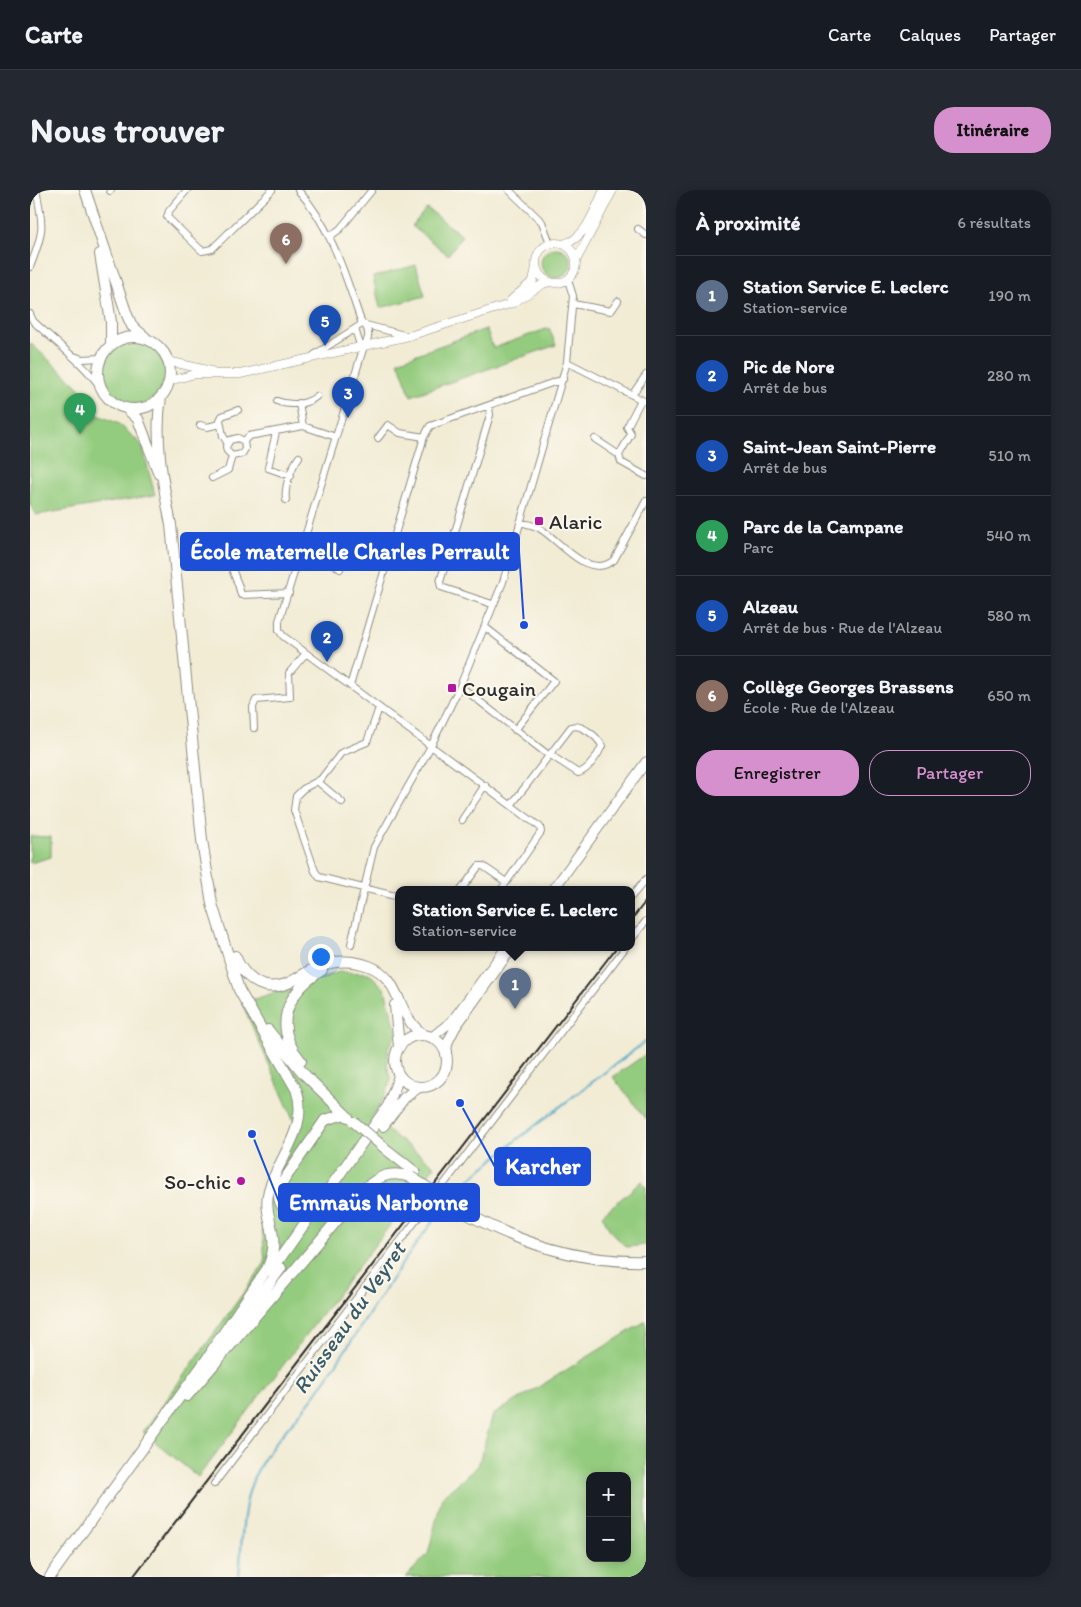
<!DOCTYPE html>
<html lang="fr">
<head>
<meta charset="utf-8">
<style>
	:root { --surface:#171b24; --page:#242831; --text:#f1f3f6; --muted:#9ea1a6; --line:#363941; --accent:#d690ce }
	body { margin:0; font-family:Itim,sans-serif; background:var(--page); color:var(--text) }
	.controls { position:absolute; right:15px; bottom:15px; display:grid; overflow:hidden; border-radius:10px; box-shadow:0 2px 12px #0003 }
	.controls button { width:45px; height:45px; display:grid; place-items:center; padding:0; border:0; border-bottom:1px solid var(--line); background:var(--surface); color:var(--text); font:25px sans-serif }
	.you { position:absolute; left:290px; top:766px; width:18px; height:18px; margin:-12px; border:4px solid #fff; border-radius:50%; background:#1a73e8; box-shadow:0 0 0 8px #1a73e833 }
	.badge { display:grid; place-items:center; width:32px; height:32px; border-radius:50%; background:var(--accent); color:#fff; font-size:16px; font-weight:700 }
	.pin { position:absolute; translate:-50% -41px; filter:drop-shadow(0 1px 2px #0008) }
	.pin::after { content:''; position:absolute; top:26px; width:18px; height:15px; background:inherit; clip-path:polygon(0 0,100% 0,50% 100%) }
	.popup { position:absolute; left:365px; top:696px; width:240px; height:65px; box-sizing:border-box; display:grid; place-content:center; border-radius:10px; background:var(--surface); filter:drop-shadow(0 1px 4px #0005); font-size:16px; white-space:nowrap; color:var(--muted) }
	.popup b { font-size:19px; color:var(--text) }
	.popup::after { content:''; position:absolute; left:50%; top:100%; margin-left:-10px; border:10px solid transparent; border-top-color:var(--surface) }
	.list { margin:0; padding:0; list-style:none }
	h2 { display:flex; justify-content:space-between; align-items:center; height:65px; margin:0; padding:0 20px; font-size:21px }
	h2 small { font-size:16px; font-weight:400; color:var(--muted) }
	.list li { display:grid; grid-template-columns:32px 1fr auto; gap:15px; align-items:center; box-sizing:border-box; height:80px; padding:0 20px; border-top:1px solid var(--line) }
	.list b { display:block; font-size:19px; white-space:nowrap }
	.list p { margin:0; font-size:16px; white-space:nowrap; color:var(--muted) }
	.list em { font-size:16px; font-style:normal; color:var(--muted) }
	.actions { display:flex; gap:10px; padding:15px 20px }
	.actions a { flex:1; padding:11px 0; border:1px solid var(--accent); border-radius:20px; text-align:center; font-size:18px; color:var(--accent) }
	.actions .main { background:var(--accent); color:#111 }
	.map { position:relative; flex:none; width:616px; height:1387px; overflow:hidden; border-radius:20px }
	header { display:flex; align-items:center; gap:30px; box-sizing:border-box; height:70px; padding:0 25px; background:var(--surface); border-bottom:1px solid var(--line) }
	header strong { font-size:24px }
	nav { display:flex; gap:28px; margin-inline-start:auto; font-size:18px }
	.intro { display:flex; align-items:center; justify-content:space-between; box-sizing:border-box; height:120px; padding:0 30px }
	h1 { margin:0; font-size:35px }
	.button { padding:12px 22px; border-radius:20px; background:var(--accent); color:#111; font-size:18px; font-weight:700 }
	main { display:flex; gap:30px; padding:0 30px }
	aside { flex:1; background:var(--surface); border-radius:20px; box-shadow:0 2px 12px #0003 }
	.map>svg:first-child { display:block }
	.green { fill:#94cc7f; stroke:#607c55; fill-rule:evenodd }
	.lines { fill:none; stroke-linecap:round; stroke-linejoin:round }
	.stream { stroke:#49a6c8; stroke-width:2 }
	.minor-casing { stroke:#8e8c80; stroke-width:8 }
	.tertiary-casing { stroke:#8e8c80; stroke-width:9 }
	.secondary-casing { stroke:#8e8c80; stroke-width:11 }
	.primary-casing { stroke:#8e8c80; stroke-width:12 }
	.minor { stroke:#fff; stroke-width:6 }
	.tertiary { stroke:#fff; stroke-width:8 }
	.secondary { stroke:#fff; stroke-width:9 }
	.primary { stroke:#fff; stroke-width:10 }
	.rail { stroke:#2b2b2b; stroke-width:2 }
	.primary-bridge-casing { stroke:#8e8c80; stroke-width:12; stroke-linecap:butt }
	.primary-bridge { stroke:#fff; stroke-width:10 }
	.poi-dot { fill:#b5179e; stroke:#fbf7ec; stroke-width:2 }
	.labels { text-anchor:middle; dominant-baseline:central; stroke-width:4; stroke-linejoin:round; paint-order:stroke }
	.poi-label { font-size:21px; fill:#2b2b2b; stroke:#fbf7ec; text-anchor:start }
	.water-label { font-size:22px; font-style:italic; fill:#375c6a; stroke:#fbf7ec }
	.leader { fill:none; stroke:#1d4ed8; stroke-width:2 }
	.callout-dot { fill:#1d4ed8; stroke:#fbf7ec; stroke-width:2 }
	.callout { fill:#1d4ed8; stroke:#1d4ed8; stroke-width:2 }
	.callout-label { font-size:22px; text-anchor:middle; font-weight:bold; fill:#fff }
</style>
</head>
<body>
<header>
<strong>Carte</strong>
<nav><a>Carte</a><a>Calques</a><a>Partager</a></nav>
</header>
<div class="intro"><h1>Nous trouver</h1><a class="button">Itinéraire</a></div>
<main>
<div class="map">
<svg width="616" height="1387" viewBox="0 0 616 1387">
	<rect width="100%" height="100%" fill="#fbf7ec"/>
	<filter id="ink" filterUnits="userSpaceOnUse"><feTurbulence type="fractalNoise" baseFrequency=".02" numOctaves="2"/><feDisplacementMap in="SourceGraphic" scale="10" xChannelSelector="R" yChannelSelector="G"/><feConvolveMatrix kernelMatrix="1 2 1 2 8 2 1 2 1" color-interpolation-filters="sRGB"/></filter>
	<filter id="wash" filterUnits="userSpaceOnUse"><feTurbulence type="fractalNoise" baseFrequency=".0096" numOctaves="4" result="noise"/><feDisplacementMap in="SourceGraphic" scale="20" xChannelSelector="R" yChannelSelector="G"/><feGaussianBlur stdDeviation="1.12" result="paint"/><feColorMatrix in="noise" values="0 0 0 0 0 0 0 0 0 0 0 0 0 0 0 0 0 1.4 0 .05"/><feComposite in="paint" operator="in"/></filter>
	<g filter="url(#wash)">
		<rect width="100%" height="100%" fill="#f2ecd5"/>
		<path class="green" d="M397 18 432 46 418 65 382 36Z
			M511 73a15 15 0 1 1 30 0a15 15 0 1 1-30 0Z
			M386 75 395 106 350 118 343 87Z
			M519 138 526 155 381 206 368 171 456 139 463 158Z
			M72 183a32 32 0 1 1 64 0a32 32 0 1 1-64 0Z
			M0 153 47 195 66 224 89 234 112 255 125 305 6 325 0 315Z
			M0 646 21 647V667L0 673Z
			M309 782 339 783 355 799 367 843 358 859 357 875 361 890 354 908 341 928 405 976 168 1287 113 1242 235 1073 230 1007 264 931 212 813Z
			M616 864V929L583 887Z
			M612 991 616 998V1055L596 1057 581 1042 572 1025Z
			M616 1131V1387H376L398 1364 412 1307 448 1276 463 1225ZM560 1286H597V1368H560Z"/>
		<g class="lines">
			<path class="stream" d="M421 1009 435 993 489 948 616 851
				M209 1387C212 1356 211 1320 223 1290 237 1256 266 1231 287 1202 331 1140 368 1073 416 1015"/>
		</g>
	</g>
	<g filter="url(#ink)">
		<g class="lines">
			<defs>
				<path id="minor" d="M157 0 139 21 137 27 172 61 182 59 242 0
					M268 0C302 37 316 88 332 134
					M479 0 512 32 520 53
					M80 1 81 0
					M608 39 616 45
					M299 47 310 39 342 0
					M0 77C14 42 14 36 6 0
					M543 114 581 121 588 111
					M0 124 3 131C26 153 53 172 71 198
					M335 135C340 143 339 148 334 156L249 431V440L253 446 510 637 511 642 471 700
					M325 139 329 152 334 156
					M41 165 52 169 71 168
					M284 165 332 134 378 146
					M537 172 616 212
					M602 205 616 185
					M611 210 597 237 601 244 589 265 591 272 616 286
					M247 211C259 216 277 215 287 206
					M269 213 273 236
					M459 216 460 225 410 392 411 397 462 414
					M170 235 177 237 190 234
					M246 242 238 278 261 286
					M348 248 358 235 370 243 394 247
					M565 249 589 265
					M214 251 208 248 200 250 196 257 197 261 202 266 212 264 215 259 214 251 219 246 273 236 306 247
					M197 252 193 246 190 230 192 226 208 220
					M182 288 198 280 202 266
					M256 310C254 297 261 278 269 267
					M490 332C496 334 503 335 509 338 531 351 558 391 584 370L616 311
					M230 352 207 355C196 386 206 379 211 405L259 403
					M273 357 288 361 310 379
					M455 437 524 491 485 540
					M320 496 394 247 400 236 533 189
					M430 496 517 564 522 566 548 583C558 581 568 565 572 556 568 547 551 533 541 537L482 614
					M349 518 337 552 311 563 291 589 273 599 266 606 264 620 285 681 289 687 369 707
					M224 538 223 517 226 510 260 507 259 483 276 463
					M287 591 312 612
					M432 630 455 595
					M431 700 449 676H453L476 692
					M601 707 616 689
					M601 750 616 731
					M321 754 344 657 401 556 430 496 473 392 537 172 543 106 538 90
					M184 1294 595 758"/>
				<path id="tertiary" d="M506 73a20 20 0 1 1 40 0a20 20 0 1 1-40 0Z
					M533 54C556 50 565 18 574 0
					M547 69 583 0
					M481 110 503 91 506 77
					M138 171 181 181
					M139 191 165 184H210L379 146 483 113 513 94 520 92"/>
				<path id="secondary" d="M523 700 616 572
					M402 847 422 831 473 762
					M416 864 418 852 425 838 482 758"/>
				<path id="primary" d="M55 0 97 125 102 136 115 147
					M70 64 81 132V155
					M68 183a36 36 0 1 1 72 0a36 36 0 1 1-72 0Z
					M131 207C124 249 133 294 141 335L172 650 182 714 209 800 266 899C280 937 249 966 239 1000 231 1029 254 1044 237 1079L182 1160
					M96 218 108 229 129 284
					M205 766C214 787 231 803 256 794 268 789 278 780 290 776 306 770 323 770 339 776 373 789 365 826 394 845
					M365 815 369 857
					M238 840 274 884 318 927
					M365 871a26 26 0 1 1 52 0a26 26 0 1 1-52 0Z
					M271 871C242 836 256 803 292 780
					M353 936 374 908 389 897
					M357 960 385 982
					M287 1011C271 1030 243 1025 250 996L295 930 315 924
					M441 1026C495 1055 554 1073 616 1071
					M241 1081 358 916 369 886
					M194 1155 251 1078
					M157 1206 333 1000C349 986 360 980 381 987
					M20 1387 187 1155"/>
			</defs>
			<use href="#minor" class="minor-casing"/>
			<use href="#tertiary" class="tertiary-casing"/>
			<use href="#secondary" class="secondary-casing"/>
			<use href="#primary" class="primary-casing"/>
			<use href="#minor" class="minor"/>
			<use href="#tertiary" class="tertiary"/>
			<use href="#secondary" class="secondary"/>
			<use href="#primary" class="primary"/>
			<path class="rail" d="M601 730 616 711
				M103 1387 586 758"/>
			<defs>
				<path id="primary-bridge" d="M324 932 357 960
					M381 987 441 1026"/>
			</defs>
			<use href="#primary-bridge" class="primary-bridge-casing"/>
			<use href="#primary-bridge" class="primary-bridge"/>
		</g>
	</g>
	<g class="poi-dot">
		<rect x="504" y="326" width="10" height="10" rx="2.5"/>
		<rect x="417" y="493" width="10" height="10" rx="2.5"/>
		<circle cx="211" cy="991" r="5"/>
	</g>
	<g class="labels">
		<g class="poi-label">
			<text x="519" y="331">Alaric</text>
			<text x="432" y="498">Cougain</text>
			<text x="201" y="991" text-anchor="end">So-chic</text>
		</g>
		<g class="water-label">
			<text transform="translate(319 1128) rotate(-55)">Ruisseau du Veyret</text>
		</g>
	</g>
	<path class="leader" d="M494 435L489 361M430 913L465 977M222 944L249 1012"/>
	<g class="callout-dot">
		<circle cx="494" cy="435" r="5"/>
		<circle cx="430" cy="913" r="5"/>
		<circle cx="222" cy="944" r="5"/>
	</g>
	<g class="callout">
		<rect x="151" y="343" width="338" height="37" rx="5"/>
		<rect x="465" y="958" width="95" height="37" rx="5"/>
		<rect x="249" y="994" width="200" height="37" rx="5"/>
	</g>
	<g class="callout-label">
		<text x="320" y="369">École maternelle Charles Perrault</text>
		<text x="513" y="984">Karcher</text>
		<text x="349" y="1020">Emmaüs Narbonne</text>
	</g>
</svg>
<div class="controls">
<button>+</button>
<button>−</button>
</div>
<div class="you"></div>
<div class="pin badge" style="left:485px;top:819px;background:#5c6f8a">1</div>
<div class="popup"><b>Station Service E. Leclerc</b>Station-service</div>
<div class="pin badge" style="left:297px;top:472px;background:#1a4fb4">2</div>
<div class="pin badge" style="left:318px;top:228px;background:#1a4fb4">3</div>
<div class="pin badge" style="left:50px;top:244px;background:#2e9e5b">4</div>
<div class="pin badge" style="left:295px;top:156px;background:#1a4fb4">5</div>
<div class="pin badge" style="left:256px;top:74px;background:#8d6e63">6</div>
</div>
<aside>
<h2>À proximité<small>6 résultats</small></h2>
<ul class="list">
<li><span class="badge" style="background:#5c6f8a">1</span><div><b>Station Service E. Leclerc</b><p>Station-service</p></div><em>190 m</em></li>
<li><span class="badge" style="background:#1a4fb4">2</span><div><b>Pic de Nore</b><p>Arrêt de bus</p></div><em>280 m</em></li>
<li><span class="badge" style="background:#1a4fb4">3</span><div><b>Saint-Jean Saint-Pierre</b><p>Arrêt de bus</p></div><em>510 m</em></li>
<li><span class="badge" style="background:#2e9e5b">4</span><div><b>Parc de la Campane</b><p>Parc</p></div><em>540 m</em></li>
<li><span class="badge" style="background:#1a4fb4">5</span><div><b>Alzeau</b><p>Arrêt de bus · Rue de l'Alzeau</p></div><em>580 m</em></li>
<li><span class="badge" style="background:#8d6e63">6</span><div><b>Collège Georges Brassens</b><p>École · Rue de l'Alzeau</p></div><em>650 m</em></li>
</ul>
<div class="actions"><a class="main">Enregistrer</a><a>Partager</a></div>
</aside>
</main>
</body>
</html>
